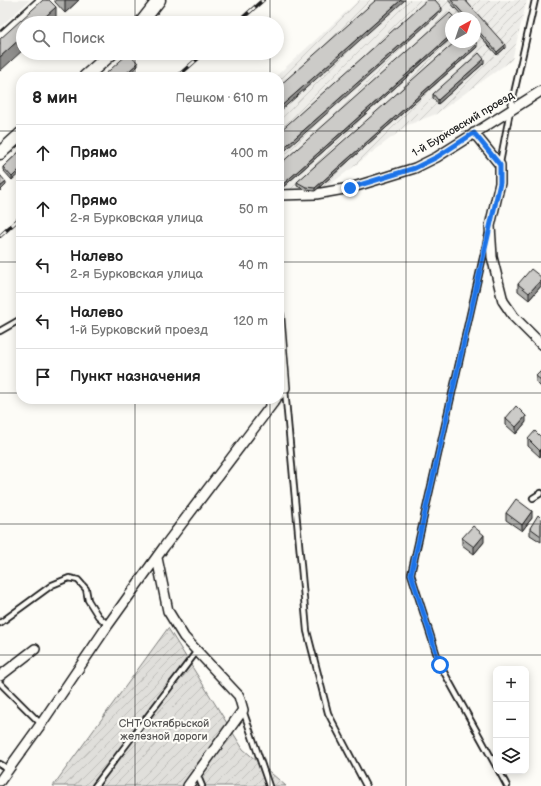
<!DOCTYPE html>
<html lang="ru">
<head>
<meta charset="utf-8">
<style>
	:root { --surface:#fff; --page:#f2f2f2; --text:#222; --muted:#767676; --line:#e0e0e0 }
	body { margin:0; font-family:"Balsamiq Sans",sans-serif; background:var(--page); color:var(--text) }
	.controls { position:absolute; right:12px; bottom:12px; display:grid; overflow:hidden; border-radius:8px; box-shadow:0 2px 10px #0003 }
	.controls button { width:36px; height:36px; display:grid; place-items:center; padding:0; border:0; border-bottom:1px solid var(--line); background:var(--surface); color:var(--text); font:20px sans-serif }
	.compass { position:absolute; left:445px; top:12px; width:36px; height:36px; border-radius:50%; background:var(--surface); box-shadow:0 2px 10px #0003; rotate:40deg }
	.stop { position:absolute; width:12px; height:12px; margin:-9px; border:3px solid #1a73e8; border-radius:50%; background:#fff }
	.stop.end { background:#1a73e8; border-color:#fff; box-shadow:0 1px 4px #0008 }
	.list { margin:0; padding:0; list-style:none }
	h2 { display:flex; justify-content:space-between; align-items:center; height:52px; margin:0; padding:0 16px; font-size:17px }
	h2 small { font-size:13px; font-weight:400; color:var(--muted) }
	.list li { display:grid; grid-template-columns:26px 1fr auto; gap:12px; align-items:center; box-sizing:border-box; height:56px; padding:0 16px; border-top:1px solid var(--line) }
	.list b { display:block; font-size:15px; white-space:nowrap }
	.list p { margin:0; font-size:13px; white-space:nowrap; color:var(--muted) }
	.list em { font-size:13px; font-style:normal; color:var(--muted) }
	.icon { flex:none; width:22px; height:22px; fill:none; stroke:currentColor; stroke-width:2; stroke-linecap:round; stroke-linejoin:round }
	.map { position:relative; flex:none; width:541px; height:786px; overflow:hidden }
	.search { position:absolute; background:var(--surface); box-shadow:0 2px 10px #0003; left:16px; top:16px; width:268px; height:44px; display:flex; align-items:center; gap:10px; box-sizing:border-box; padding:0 14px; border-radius:22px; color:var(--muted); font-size:15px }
	.panel { position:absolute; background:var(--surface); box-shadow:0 2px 10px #0003; left:16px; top:72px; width:268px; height:332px; border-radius:16px }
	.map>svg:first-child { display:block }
	.built { fill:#eeede9 }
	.industrial { fill:url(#industrial-furrows); fill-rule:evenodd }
	.garden { fill:url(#garden-furrows); stroke:#7e7e7c }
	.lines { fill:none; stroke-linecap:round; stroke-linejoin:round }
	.service-casing { stroke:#1c1c1c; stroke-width:8 }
	.minor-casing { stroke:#1c1c1c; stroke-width:12 }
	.secondary-casing { stroke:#1c1c1c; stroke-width:15 }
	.service { stroke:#fdfcf7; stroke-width:4.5 }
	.minor { stroke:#fdfcf7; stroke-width:9 }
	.secondary { stroke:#fdfcf7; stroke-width:12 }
	.rail-casing { stroke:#1c1c1c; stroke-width:4 }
	.rail { stroke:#fdfcf7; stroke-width:2.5; stroke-dasharray:8; stroke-linecap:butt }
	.wall { fill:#afafac; stroke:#1c1c1c }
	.shaded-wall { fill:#8f8e8c; stroke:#1c1c1c }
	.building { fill:#cccbc8; stroke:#1c1c1c }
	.route { stroke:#1a73e8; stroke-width:5 }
	.grid { fill:none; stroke:#1c1c1c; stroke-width:1; stroke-opacity:0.55 }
	.labels { text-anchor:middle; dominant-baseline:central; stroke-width:4; stroke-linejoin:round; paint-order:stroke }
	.street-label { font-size:11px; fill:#1c1c1c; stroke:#fdfcf7 }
	.park-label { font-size:11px; fill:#575655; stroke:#fdfcf7 }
</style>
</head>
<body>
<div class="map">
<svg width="541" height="786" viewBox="0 0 541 786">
	<defs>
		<pattern id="industrial-furrows" width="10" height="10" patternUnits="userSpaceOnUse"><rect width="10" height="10" fill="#eeede9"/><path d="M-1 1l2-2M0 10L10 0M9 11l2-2" fill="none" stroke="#cccbc7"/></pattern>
		<pattern id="garden-furrows" width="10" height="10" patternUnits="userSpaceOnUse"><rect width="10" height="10" fill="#e0dfdb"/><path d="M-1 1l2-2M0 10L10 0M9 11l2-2" fill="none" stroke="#c0bfbb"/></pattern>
	</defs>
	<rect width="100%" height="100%" fill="#fdfcf7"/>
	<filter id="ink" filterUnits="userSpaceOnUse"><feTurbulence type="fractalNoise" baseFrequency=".025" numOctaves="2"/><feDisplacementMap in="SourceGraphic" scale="8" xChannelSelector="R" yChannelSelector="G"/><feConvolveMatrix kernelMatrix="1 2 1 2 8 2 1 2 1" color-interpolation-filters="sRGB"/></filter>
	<g filter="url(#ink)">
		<path class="built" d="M0 0H30L0 27Z"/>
		<path class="industrial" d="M359 0H527L512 60 436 114 408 125 319 193 279 194V77H275ZM451 18H475V42H451Z"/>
		<path class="garden" d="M168 628 243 749 286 786H53Z"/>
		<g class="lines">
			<defs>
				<path id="service" d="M500 163 510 111 535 0
					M488 235 411 574 440 665 496 766
					M0 331 21 319
					M285 389 307 631 328 713 366 786
					M533 498 541 493
					M0 623 52 585 69 578 78 580 86 589 88 600 98 616 108 625
					M0 683 41 724
					M243 710 269 786
					M0 764 8 769
					M499 771 507 786
					M197 774 202 786
					M95 786 197 651"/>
				<path id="minor" d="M0 38 42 0
					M474 133 500 165V183L490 226 492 257 503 301 514 317 541 344
					M279 195 316 194 350 188 415 168 437 157 541 91
					M279 315 285 388 279 395
					M157 558 168 611 184 637 239 696 243 710 188 786
					M0 676 35 649
					M0 781 41 724 108 625 164 547 276 399"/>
				<path id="secondary" d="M141 23 159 0
					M85 77 112 53
					M0 153 21 134"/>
			</defs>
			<use href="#service" class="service-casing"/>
			<use href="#minor" class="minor-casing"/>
			<use href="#secondary" class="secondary-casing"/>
			<use href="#service" class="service"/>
			<use href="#minor" class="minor"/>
			<use href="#secondary" class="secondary"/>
			<defs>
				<path id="rail" d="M237 23 263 0
					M177 77 204 53
					M0 236 21 217"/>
			</defs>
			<use href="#rail" class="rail-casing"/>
			<use href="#rail" class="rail"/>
		</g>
		<path class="wall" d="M55 0H79L65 13 55 2Z
			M448 0H465L505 48 497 55 475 30V18H464Z
			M451 18V38L282 188 279 184V165Z
			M477 47 315 191 306 190 297 186V182Z
			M484 63 438 104 433 98V94Z
			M21 150 12 180 3 170V167Z
			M541 277V286L529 300 518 291V284Z
			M541 371V387L536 382V376Z
			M506 418 526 422 516 434 506 425Z
			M541 437V456L540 457 528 446V439Z
			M506 513 532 518 522 531 506 520Z
			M541 518V542L530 535V528Z
			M462 538 484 542 474 554 462 545Z"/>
		<path class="shaded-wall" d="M65 0H79L65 13Z
			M401 0H405L279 112V108Z
			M56 7V20L53 23H38Z
			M442 8V11L279 156V152Z
			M451 35V38L282 188V185Z
			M23 36V50L0 71V57Z
			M477 44V47L315 191V188Z
			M505 45V48L497 55V52Z
			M484 59V63L438 104V100Z
			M138 63V66L126 77H122Z
			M21 168V172L12 180V177Z
			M6 182V185L0 191V187Z
			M541 280V286L529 300V293Z
			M526 416V422L516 434V427Z
			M541 449V456L540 457V451Z
			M532 511V518L522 531V525Z
			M484 535V542L474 554V547Z"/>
		<path class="building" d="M43 0H49L56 7 38 23H23V36L0 57V39Z
			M376 0H401L279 108V86Z
			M427 0H435L442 8 279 152V132Z
			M451 0H465L505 45 497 52 475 27V18H467Z
			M450 13 455 18H451V35L282 185 279 181V165Z
			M475 41 477 44 315 188 306 187 297 182 455 42H475Z
			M129 53 138 63 122 77H102Z
			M479 53 484 59 438 100 433 94Z
			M21 150V168L12 177 3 167Z
			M0 175 6 182 0 187Z
			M531 269 541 277V280L529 293 518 284Z
			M541 371V380L536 376Z
			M516 406 526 416 516 427 506 418Z
			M535 431 541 437V449L540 451 528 439Z
			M516 499 532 511 522 525 506 513Z
			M538 515 541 518V536L530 528Z
			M473 526 484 535 474 547 462 538Z"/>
	</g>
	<g class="lines" filter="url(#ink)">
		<path class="route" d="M350 188 415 168 437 157 474 133 500 165V183L411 574 440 665"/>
	</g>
	<path class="grid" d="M135 0V23M270 0V23M406 0V786M135 53V77M270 53V77M0 131H21M279 131H541M0 262H21M279 262H541M0 393H21M279 393H541M135 399V786M270 399V786M0 524H541M0 655H541"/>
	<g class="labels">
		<g class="street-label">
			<text transform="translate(463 124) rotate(-31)">1-й Бурковский проезд</text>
		</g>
		<g class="park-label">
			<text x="164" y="723">СНТ Октябрьской<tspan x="164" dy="13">железной дороги</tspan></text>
		</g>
	</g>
</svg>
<div class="controls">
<button>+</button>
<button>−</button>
<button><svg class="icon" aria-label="layers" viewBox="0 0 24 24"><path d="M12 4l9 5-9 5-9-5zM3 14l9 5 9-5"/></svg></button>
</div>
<svg class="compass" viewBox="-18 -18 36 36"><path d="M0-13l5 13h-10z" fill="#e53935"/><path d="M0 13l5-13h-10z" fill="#767676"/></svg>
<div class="stop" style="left:440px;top:665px"></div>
<div class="stop end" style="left:350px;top:188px"></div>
<div class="search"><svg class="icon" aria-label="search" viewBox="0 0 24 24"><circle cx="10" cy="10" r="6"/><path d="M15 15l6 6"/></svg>Поиск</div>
<section class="panel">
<h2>8 мин<small>Пешком · 610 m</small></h2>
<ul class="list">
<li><svg class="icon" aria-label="ahead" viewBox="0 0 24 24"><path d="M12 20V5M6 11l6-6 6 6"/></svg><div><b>Прямо</b></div><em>400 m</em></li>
<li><svg class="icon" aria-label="ahead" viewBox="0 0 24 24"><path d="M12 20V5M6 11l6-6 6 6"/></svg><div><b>Прямо</b><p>2-я Бурковская улица</p></div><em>50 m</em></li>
<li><svg class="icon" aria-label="left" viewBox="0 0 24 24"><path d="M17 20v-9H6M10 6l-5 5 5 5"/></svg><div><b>Налево</b><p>2-я Бурковская улица</p></div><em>40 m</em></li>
<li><svg class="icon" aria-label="left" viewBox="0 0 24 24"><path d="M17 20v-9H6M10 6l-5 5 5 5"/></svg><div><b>Налево</b><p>1-й Бурковский проезд</p></div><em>120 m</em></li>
<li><svg class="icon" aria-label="arrive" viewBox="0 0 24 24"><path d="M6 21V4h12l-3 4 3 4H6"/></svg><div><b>Пункт назначения</b></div></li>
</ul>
</section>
</div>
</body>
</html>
